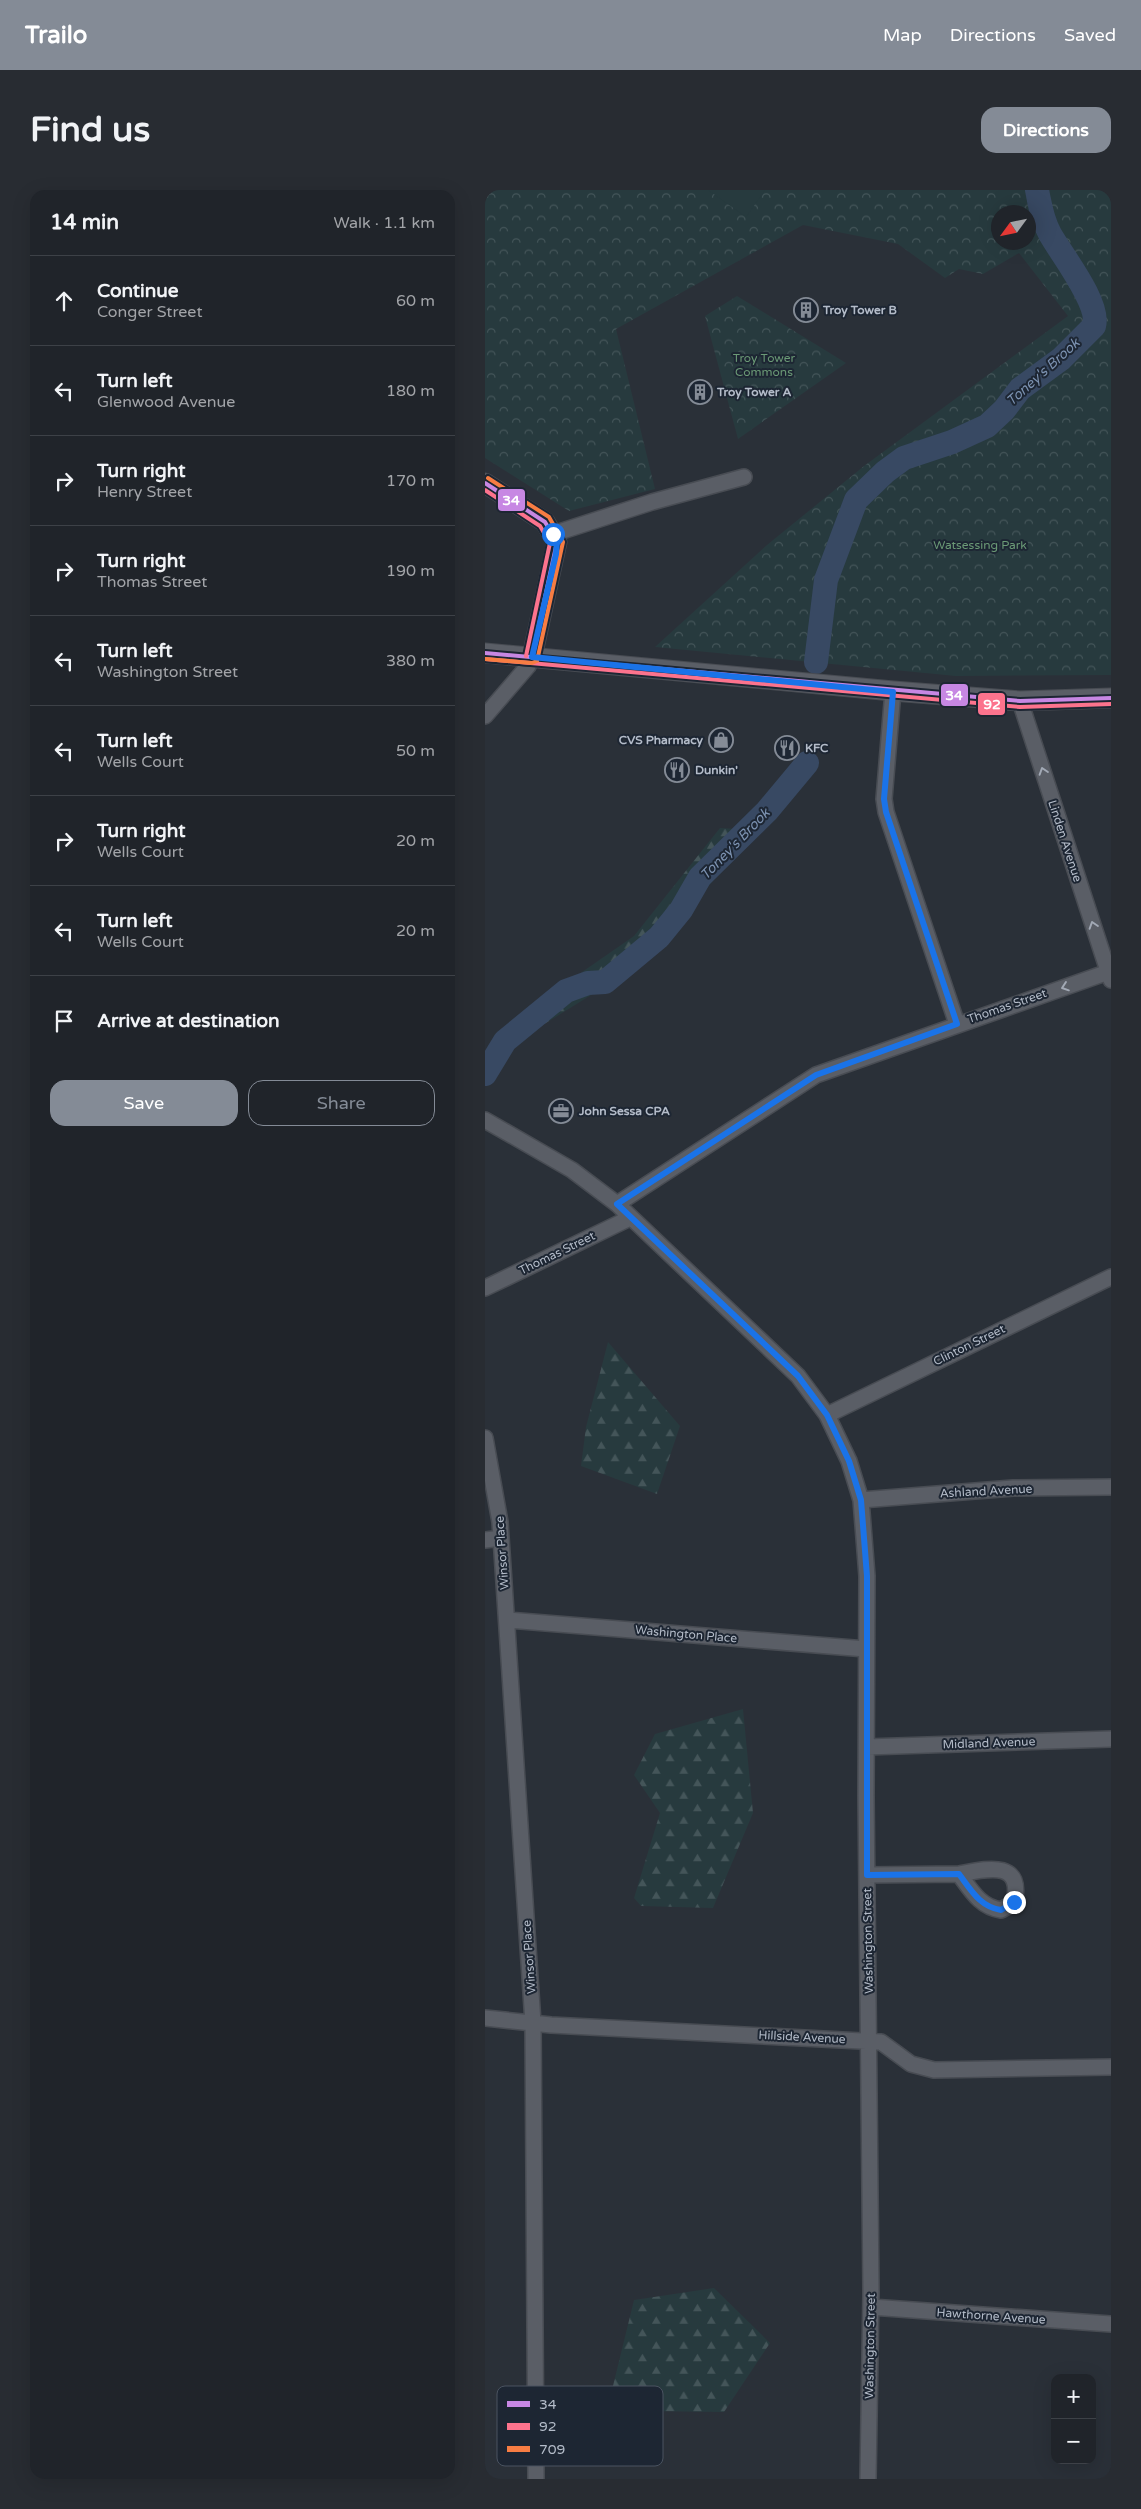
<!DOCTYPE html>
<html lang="en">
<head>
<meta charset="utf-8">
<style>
	:root { --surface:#20242a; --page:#282c32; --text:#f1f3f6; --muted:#a2a4a8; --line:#3d4147; --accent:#848b96 }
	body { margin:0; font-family:"Varela Round",sans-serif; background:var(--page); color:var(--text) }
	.controls { position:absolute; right:15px; bottom:15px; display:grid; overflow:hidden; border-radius:10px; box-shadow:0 5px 20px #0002 }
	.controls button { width:45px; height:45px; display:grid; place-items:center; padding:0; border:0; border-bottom:1px solid var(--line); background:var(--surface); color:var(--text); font:25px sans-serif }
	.compass { position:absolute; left:506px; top:15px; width:45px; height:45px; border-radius:50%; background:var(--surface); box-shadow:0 5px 20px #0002; rotate:237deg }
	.stop { position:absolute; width:15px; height:15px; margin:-11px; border:4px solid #1a73e8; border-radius:50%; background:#fff }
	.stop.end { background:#1a73e8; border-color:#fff; box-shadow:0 1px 5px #0008 }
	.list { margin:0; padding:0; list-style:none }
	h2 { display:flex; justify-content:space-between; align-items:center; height:65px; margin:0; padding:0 20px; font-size:21px }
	h2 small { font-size:16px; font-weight:400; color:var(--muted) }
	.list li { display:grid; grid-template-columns:32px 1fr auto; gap:15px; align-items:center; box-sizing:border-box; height:90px; padding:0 20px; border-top:1px solid var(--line) }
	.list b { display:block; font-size:19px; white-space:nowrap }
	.list p { margin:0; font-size:16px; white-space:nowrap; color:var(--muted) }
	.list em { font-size:16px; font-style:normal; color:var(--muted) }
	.actions { display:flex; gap:10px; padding:15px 20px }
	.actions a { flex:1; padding:11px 0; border:1px solid var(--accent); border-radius:15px; text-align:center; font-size:18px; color:var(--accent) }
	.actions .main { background:var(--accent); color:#fff }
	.icon { flex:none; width:28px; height:28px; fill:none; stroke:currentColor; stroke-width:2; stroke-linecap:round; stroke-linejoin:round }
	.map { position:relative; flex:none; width:626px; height:2289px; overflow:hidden; border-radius:15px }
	header { display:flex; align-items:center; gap:30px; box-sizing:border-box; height:70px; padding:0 25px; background:var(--accent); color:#fff }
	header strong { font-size:24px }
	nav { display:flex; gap:28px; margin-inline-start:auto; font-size:18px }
	.intro { display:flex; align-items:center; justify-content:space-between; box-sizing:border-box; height:120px; padding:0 30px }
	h1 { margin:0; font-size:35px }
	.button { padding:12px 22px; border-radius:15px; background:var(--accent); color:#fff; font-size:18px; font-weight:700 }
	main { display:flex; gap:30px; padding:0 30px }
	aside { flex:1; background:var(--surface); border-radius:15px; box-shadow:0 5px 20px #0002 }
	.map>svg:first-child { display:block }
	.forest { fill:url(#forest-firs) }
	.park { fill:url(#park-crowns); fill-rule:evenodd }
	.pitch { fill:#273a3e }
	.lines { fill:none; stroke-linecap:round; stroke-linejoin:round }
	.river { stroke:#384963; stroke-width:24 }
	.minor-casing { stroke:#484c53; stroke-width:18 }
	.tertiary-casing { stroke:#484c53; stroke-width:21 }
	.minor { stroke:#5a5e66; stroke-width:15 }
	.tertiary { stroke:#5a5e66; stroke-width:19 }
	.bus-1-casing { stroke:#1d2633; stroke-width:8 }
	.bus-2-casing { stroke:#1d2633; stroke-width:8 }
	.bus-3-casing { stroke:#1d2633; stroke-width:8 }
	.bus-1 { stroke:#c787e3; stroke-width:4 }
	.bus-2 { stroke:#fc738d; stroke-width:4 }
	.bus-3 { stroke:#f77d43; stroke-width:4 }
	.oneway { stroke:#a2a9b5 }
	.route { stroke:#1a73e8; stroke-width:6 }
	.labels { text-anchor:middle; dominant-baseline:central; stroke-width:4; stroke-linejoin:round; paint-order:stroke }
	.poi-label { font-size:12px; font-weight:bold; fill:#b4bcc9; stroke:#1d2633; text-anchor:start }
	.park-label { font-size:12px; fill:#6b9a76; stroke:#1d2633 }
	.street-label { font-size:12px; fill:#b4bcc9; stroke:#1d2633 }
	.water-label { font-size:14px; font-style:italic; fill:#7c92b1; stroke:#1d2633 }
	.key { fill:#1d2633; stroke:#4a5360; stroke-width:1 }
	.key-label { font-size:14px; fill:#b4bcc9 }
	.line-badge { stroke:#1d2633; stroke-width:2 }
	.badge-label { font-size:14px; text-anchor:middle; font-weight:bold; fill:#fff }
</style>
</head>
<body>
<header>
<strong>Trailo</strong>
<nav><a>Map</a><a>Directions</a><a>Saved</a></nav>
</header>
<div class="intro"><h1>Find us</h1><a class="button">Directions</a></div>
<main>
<aside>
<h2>14 min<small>Walk · 1.1 km</small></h2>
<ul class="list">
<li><svg class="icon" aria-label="ahead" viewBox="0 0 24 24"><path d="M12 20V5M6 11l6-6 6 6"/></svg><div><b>Continue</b><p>Conger Street</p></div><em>60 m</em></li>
<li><svg class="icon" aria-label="left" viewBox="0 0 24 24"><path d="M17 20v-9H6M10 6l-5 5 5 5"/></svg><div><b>Turn left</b><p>Glenwood Avenue</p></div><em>180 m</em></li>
<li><svg class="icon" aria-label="right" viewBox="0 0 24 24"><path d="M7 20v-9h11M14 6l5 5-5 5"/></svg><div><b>Turn right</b><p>Henry Street</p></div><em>170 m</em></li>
<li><svg class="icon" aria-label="right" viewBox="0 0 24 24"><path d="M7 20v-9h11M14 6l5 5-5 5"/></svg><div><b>Turn right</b><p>Thomas Street</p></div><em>190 m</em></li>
<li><svg class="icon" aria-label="left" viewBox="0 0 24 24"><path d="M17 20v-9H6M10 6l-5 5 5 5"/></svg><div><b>Turn left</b><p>Washington Street</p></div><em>380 m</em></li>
<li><svg class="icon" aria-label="left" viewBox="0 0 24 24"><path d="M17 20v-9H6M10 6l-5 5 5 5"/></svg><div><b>Turn left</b><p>Wells Court</p></div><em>50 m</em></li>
<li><svg class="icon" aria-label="right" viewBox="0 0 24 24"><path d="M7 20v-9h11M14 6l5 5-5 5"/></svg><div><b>Turn right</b><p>Wells Court</p></div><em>20 m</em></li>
<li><svg class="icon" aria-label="left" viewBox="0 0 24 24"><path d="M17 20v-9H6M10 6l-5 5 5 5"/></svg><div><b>Turn left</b><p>Wells Court</p></div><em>20 m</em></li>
<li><svg class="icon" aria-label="arrive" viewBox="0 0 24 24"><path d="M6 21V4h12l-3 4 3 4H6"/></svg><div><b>Arrive at destination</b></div></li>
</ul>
<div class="actions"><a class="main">Save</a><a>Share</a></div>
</aside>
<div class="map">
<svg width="626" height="2289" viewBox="0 0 626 2289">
	<defs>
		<pattern id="forest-firs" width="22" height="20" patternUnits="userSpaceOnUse" patternTransform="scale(1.25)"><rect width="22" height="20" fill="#273a3e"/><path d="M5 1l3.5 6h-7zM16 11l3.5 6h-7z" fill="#445559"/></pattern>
		<pattern id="park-crowns" width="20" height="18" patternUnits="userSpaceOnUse" patternTransform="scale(1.25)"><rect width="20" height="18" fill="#273a3e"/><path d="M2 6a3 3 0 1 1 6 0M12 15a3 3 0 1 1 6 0" fill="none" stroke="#445559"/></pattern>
	</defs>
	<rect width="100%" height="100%" fill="#2a3038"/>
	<path class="forest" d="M296 616 156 770 119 797 48 841 22 838 38 823 149 746 235 638 253 639Z
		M123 1152 195 1236 172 1304 96 1276 101 1237Z
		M258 1519 268 1623 228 1718 156 1716 149 1708 175 1623 149 1585 170 1544Z
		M229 2098 285 2153 239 2222 157 2221 127 2200 149 2110Z"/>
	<path class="park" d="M0 0H626V485L471 486 170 457 282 355 379 276 583 126 534 63 498 84 474 79 460 88 413 54 318 35 131 139 170 299 84 321 0 268ZM514 22H544V52H514Z
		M252 106 361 173 253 249 220 126Z"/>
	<path class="pitch" d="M223 0H280L261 27Z"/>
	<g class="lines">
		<path class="river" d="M331 472 341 390 371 310 400 282 419 268 467 252 502 236 519 220 535 199 576 169 609 136C616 114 576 64 565 44 557 30 555 15 552 0
			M0 884 20 851 81 801 103 793 120 792 174 747 196 720 215 687 282 621 322 573"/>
		<defs>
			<path id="minor" d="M68 344 167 312 259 287
				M408 501 399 609 401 622 472 834
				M535 511 626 790
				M0 526 43 476 47 467
				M0 930 87 980 132 1014 313 1186 342 1225 364 1271 376 1310 382 1386 381 1606 386 2102 383 2289
				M132 1014 331 885 626 781
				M0 1098 145 1028
				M342 1225 626 1087
				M0 1248 15 1332 48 1833 51 2289
				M376 1310 528 1298 626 1297
				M0 1350 16 1348
				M22 1430 381 1459
				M382 1557 626 1549
				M382 1685 474 1684C486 1700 495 1717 516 1720L529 1713C539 1669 501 1679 474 1684
				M0 1828 66 1835 396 1852 426 1874 449 1880 626 1877
				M386 2117 626 2134"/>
			<path id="tertiary" d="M0 293 60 332 72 352 47 467
				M0 463 408 501 535 511 626 508"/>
		</defs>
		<use href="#minor" class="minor-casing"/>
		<use href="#tertiary" class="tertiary-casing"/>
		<use href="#minor" class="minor"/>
		<use href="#tertiary" class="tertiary"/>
		<defs>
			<path id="bus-1" d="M0 293 60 332 72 352 47 467
				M0 463 535 511 626 508"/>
			<path id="bus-2" d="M0 300 55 336 65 353 41 466
				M0 469 535 517 626 514"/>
			<path id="bus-3" d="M0 469 47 473 52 471 78 352 64 327 3 288"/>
		</defs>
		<use href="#bus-1" class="bus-1-casing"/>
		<use href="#bus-2" class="bus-2-casing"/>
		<use href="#bus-3" class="bus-3-casing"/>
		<use href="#bus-1" class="bus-1"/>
		<use href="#bus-2" class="bus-2"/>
		<use href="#bus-3" class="bus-3"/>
	</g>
	<defs><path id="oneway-chevron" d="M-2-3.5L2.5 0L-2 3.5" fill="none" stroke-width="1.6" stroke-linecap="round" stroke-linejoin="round" transform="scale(1.25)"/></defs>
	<g class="oneway">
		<use href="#oneway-chevron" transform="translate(558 581) rotate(-108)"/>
		<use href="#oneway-chevron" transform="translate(608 735) rotate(-108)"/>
		<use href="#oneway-chevron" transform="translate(580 797) rotate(161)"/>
	</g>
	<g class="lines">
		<path class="route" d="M68 344 72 352 71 364 47 467 408 502 399 609 401 622 472 834 331 885 132 1014 313 1186 342 1225 364 1271 376 1310 382 1386V1685L474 1684C486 1700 495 1717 516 1720L529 1712"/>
	</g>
	<defs>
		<symbol id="building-ring" viewBox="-11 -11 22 22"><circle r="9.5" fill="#1d2633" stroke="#848b96" stroke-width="1.5"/><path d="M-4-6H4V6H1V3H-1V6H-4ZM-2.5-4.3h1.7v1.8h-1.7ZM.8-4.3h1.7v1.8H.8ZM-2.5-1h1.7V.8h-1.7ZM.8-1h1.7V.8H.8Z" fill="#848b96"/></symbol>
		<symbol id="shop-ring" viewBox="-11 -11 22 22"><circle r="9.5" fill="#1d2633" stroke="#848b96" stroke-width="1.5"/><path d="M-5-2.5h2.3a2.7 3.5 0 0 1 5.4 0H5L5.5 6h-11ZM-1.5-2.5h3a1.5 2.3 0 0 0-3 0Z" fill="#848b96"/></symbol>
		<symbol id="restaurant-ring" viewBox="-11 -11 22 22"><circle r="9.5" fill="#1d2633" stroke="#848b96" stroke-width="1.5"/><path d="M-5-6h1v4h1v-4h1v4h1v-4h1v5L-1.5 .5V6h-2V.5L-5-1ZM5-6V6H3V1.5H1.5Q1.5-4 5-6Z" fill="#848b96"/></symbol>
		<symbol id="office-ring" viewBox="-11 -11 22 22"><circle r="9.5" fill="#1d2633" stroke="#848b96" stroke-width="1.5"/><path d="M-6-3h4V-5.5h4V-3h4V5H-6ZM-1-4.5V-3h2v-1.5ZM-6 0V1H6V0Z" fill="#848b96"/></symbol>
	</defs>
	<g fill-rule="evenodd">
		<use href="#building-ring" x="307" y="106" width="28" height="28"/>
		<use href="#building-ring" x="201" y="188" width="28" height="28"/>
		<use href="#shop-ring" x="222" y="536" width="28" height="28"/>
		<use href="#restaurant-ring" x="288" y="544" width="28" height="28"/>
		<use href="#restaurant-ring" x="178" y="566" width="28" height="28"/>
		<use href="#office-ring" x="62" y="907" width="28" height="28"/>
	</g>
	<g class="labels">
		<g class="poi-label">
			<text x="338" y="120">Troy Tower B</text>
			<text x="232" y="202">Troy Tower A</text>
			<text x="218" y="550" text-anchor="end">CVS Pharmacy</text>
			<text x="320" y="558">KFC</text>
			<text x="210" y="580">Dunkin'</text>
			<text x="94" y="921">John Sessa CPA</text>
		</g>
		<g class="park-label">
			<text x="279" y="168">Troy Tower<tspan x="279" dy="14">Commons</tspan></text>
			<text x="495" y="355">Watsessing Park</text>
		</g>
		<g class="street-label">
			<text transform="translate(580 651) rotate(72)">Linden Avenue</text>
			<text transform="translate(522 816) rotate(-19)">Thomas Street</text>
			<text transform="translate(72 1063) rotate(-26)">Thomas Street</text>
			<text transform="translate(484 1155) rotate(-26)">Clinton Street</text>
			<text transform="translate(501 1301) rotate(-3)">Ashland Avenue</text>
			<text transform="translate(17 1363) rotate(-94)">Winsor Place</text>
			<text transform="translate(201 1444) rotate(5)">Washington Place</text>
			<text transform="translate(504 1553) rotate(-2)">Midland Avenue</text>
			<text transform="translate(383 1751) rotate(-91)">Washington Street</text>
			<text transform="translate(44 1767) rotate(-94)">Winsor Place</text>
			<text transform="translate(317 1847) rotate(3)">Hillside Avenue</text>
			<text transform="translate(506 2126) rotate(4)">Hawthorne Avenue</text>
			<text transform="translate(385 2156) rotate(-89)">Washington Street</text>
		</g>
		<g class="water-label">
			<text transform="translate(558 182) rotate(-42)">Toney's Brook</text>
			<text transform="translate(250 654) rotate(-46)">Toney's Brook</text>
		</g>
	</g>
	<rect x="12" y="2196" width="166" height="80" rx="8" class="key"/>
	<rect x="22" y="2211" width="23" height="6" fill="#c787e3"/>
	<rect x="22" y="2233" width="23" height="7" fill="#fc738d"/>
	<rect x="22" y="2256" width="23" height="6" fill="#f77d43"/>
	<g class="key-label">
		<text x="54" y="2219">34</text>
		<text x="54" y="2241">92</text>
		<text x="54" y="2264">709</text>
	</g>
	<g class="line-badge">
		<rect x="12" y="298" width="29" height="24" rx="5" fill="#c787e3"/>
		<rect x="455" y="493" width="29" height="24" rx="5" fill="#c787e3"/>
		<rect x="492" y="502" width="29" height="24" rx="5" fill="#fc738d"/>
	</g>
	<g class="badge-label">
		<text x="26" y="315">34</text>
		<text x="469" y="510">34</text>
		<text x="507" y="519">92</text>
	</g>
</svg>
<div class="controls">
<button>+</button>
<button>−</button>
</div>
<svg class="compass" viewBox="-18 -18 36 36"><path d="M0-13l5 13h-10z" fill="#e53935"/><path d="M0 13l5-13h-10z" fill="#a2a4a8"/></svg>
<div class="stop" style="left:68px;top:344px"></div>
<div class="stop end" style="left:529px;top:1712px"></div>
</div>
</main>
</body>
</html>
